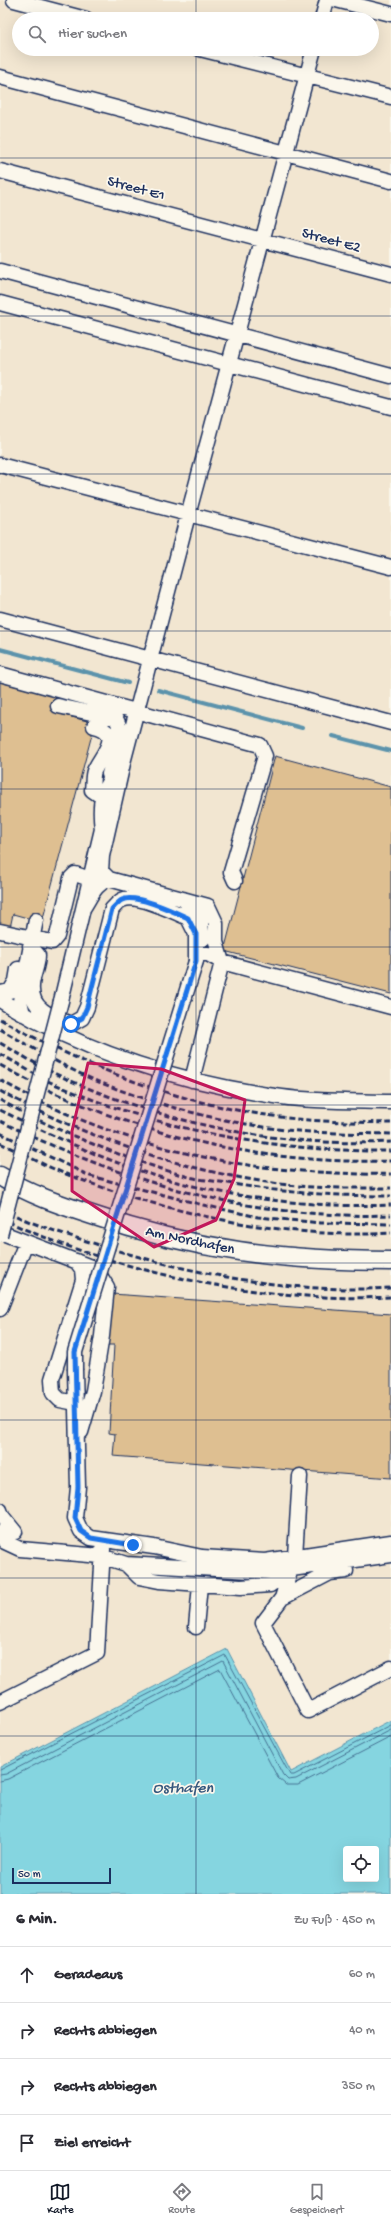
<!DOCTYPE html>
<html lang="de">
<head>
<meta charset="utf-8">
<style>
	:root { --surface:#fff; --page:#f7f7f7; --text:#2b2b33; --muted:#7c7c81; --line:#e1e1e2; --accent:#111827 }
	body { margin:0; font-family:"Gochi Hand",sans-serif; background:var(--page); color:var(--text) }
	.controls { position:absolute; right:12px; bottom:12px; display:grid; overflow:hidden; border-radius:4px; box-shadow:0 4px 16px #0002 }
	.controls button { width:36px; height:36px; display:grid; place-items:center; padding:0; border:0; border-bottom:1px solid var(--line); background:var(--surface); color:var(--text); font:20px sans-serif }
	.scale { position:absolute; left:12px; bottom:10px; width:99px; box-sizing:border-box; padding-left:4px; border:2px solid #1b2f5e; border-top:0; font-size:11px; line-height:14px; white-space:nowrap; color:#1b2f5e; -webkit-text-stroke:3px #fbf7ec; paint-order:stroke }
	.stop { position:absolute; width:12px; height:12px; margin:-9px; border:3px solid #1a73e8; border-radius:50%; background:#fff }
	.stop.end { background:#1a73e8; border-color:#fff; box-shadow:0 1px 4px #0008 }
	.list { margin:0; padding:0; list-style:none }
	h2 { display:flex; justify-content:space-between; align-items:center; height:52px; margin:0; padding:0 16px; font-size:17px }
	h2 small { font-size:13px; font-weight:400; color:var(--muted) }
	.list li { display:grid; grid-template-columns:26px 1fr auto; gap:12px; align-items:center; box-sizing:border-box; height:56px; padding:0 16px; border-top:1px solid var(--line) }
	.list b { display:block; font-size:15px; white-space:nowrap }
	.list em { font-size:13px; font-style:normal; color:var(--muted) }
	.icon { flex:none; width:22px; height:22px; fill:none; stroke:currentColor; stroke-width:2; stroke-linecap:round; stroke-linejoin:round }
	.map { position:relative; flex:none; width:391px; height:1894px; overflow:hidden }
	.search { position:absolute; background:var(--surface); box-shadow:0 4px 16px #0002; left:12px; right:12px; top:12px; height:44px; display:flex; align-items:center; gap:10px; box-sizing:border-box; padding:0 14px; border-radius:22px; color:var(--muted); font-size:15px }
	.sheet { height:276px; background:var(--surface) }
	nav { display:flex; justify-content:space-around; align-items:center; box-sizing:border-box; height:56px; border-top:1px solid var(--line); background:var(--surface); font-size:11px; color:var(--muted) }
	nav a { display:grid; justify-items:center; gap:2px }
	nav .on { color:var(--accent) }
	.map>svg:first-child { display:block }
	.built { fill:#f2e6d1; fill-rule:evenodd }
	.water { fill:#85d5e0; stroke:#5b93ac; fill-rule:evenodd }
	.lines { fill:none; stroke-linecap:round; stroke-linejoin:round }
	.shore { stroke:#457192; stroke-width:1 }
	.stream { stroke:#5b93ac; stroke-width:4 }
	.building { fill:#debf91; stroke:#1b2f5e }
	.minor-casing { stroke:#1b2f5e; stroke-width:17 }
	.major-casing { stroke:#1b2f5e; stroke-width:21 }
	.minor { stroke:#fbf7ec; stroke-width:14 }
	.major { stroke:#fbf7ec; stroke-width:18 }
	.rail { stroke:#1b2f5e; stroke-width:3; stroke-dasharray:6 3; stroke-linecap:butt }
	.minor-bridge-casing { stroke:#1b2f5e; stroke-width:17; stroke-linecap:butt }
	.minor-bridge { stroke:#fbf7ec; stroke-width:14 }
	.route { stroke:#1a73e8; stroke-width:5 }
	.marked { fill:#c2185b; fill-opacity:0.2; stroke:#c2185b; stroke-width:3; stroke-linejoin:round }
	.grid { fill:none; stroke:#1b2f5e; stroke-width:1; stroke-opacity:0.55 }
	.labels { text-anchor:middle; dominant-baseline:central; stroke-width:3.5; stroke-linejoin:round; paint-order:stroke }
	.street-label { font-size:15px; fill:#1b2f5e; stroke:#fbf7ec }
	.water-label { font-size:16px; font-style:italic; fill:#36587e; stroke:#fbf7ec }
</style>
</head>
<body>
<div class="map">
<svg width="391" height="1894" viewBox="0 0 391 1894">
	<rect width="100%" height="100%" fill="#fbf7ec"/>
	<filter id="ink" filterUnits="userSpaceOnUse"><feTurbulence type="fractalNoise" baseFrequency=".025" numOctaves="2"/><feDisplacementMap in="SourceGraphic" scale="8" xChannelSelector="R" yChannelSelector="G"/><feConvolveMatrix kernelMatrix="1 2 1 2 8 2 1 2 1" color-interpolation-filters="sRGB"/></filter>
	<g filter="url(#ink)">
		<path class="built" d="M0 0H391V1720L291 1772 227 1649 0 1767ZM19 19H372V49H19Z"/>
		<path class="water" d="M227 1649 291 1772 391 1720V1894H0V1767ZM346 1849H376V1879H346Z"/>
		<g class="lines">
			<path class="shore" d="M0 1770 225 1655 290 1775H294L391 1725
				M0 1775 6 1774 223 1661 283 1775 288 1780 296 1779 391 1730
				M0 1781 8 1779 220 1669 278 1778 286 1785H298L391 1737"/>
			<path class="stream" d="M0 649 128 683
				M158 690 302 728
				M333 736 391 751"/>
		</g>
		<path class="building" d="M0 682 61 698 56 713 95 723 42 922 13 914 10 928 0 925Z
			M275 756 391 787V994L224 951Z
			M112 1294 391 1314V1478L113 1456 115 1434 109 1433 114 1345H108Z"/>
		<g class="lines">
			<defs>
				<path id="minor" d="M14 0 86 19
					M336 0 391 14
					M322 19 327 0
					M200 49 391 97
					M0 77 391 181
					M0 171 391 274
					M0 271 391 376
					M0 303 391 407
					M0 465 391 567
					M0 619 391 723
					M0 674 260 745 265 756 231 872 235 881
					M58 706 115 718C127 732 114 757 109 774
					M94 726C125 733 101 755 94 771 92 776 93 784 92 790L102 797
					M109 879 101 871 102 856 124 759 188 515 314 49
					M183 899 200 916 203 939
					M84 907C91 896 96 883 109 879L208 906 216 923V942L222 962 192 1080
					M0 931 52 942 57 936 71 878 75 874 90 879
					M30 946 38 955C38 967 32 976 32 986 30 1010 53 1017 71 1024L82 1018 87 1007 112 909C115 906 118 902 122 900 135 893 175 912 188 918L196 934V961
					M199 954H208L222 962 391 1007
					M0 993 10 991 16 981 18 969
					M0 1000C86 1054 182 1083 282 1097 318 1102 355 1101 391 1102
					M61 1001 102 829C98 798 103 787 121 763
					M23 1014 20 1001 36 920
					M0 1232 96 1269 107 1287 102 1336 93 1391 81 1432
					M0 1309 26 1242
					M75 1370 78 1487 75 1518 81 1531 91 1538 154 1547 202 1557 265 1561 391 1542
					M76 1403 60 1400 53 1393 52 1379 83 1280 82 1269 76 1261
					M300 1476 295 1556 282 1598 263 1623 308 1711 391 1668
					M0 1510 2 1516 15 1532
					M0 1532 5 1542 20 1549 101 1556 126 1564 270 1572 391 1555
					M126 1564 139 1577 159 1581 241 1587 270 1585 291 1570
					M282 1598 330 1573 346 1571
					M196 1627 200 1585
					M0 1702 97 1653 103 1549"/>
				<path id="major" d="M0 1176C28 1194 61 1205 92 1215 193 1250 285 1261 391 1261"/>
			</defs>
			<use href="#minor" class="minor-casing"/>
			<use href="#major" class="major-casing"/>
			<use href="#minor" class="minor"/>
			<use href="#major" class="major"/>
			<path class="rail" d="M0 1019C85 1067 176 1103 273 1116 312 1122 352 1122 391 1123
				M0 1029C33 1048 68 1070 104 1084 155 1104 210 1119 264 1127 306 1134 349 1133 391 1134
				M0 1043C18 1053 37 1065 56 1074 158 1122 277 1148 391 1142
				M0 1054C17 1063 33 1074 50 1082 157 1130 274 1152 391 1151
				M0 1065C119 1132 255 1165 391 1161
				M0 1080C97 1136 204 1165 315 1172 340 1173 366 1175 391 1174
				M0 1091C82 1136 180 1170 273 1183 311 1189 352 1188 391 1188
				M0 1100C53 1130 130 1161 189 1177 201 1180 215 1181 228 1183 282 1193 336 1196 391 1196
				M0 1110C57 1138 116 1166 177 1182 246 1200 320 1208 391 1205
				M0 1121C122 1182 253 1220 391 1215
				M0 1133 90 1176 203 1205 258 1217 321 1223 391 1224
				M0 1143C22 1153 43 1165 66 1174 163 1212 286 1240 391 1233
				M0 1208C30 1224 64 1234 96 1244 190 1274 292 1294 391 1288
				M0 1218C116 1273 263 1303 391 1297"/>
			<defs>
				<path id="minor-bridge" d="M0 1235 61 1001
					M75 1370V1352L196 961"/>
			</defs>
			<use href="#minor-bridge" class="minor-bridge-casing"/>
			<use href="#minor-bridge" class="minor-bridge"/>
		</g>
	</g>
	<g class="lines" filter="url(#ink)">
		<path class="route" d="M71 1024 82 1018 87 1007 112 909C115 906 118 902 122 900 135 893 175 912 188 918L196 934V961L75 1352 78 1487 75 1518 81 1531 91 1538 133 1545"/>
	</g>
	<path class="marked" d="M88 1063 161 1069 245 1100 234 1179 216 1220 154 1247 72 1191V1131Z"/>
	<path class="grid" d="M196 0V19M196 49V1894M0 158H391M0 316H391M0 474H391M0 631H391M0 789H391M0 947H391M0 1105H391M0 1263H391M0 1420H391M0 1578H391M0 1736H391"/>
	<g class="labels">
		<g class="street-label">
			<text transform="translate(136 189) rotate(15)">Street E1</text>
			<text transform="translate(331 241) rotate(15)">Street E2</text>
			<text transform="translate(190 1241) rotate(12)">Am Nordhafen</text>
		</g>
		<g class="water-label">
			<text x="183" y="1789">Osthafen</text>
		</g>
	</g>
</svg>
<div class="controls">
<button><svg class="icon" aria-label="locate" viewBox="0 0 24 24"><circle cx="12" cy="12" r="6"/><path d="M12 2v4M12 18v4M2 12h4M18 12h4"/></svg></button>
</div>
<div class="scale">50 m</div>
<div class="stop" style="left:71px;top:1024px"></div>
<div class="stop end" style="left:133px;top:1545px"></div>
<div class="search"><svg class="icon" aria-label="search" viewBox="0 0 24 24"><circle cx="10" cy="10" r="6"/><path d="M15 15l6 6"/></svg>Hier suchen</div>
</div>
<section class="sheet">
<h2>6 Min.<small>Zu Fuß · 450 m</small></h2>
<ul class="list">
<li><svg class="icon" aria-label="ahead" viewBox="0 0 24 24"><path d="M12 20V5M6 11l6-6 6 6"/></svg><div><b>Geradeaus</b></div><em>60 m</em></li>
<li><svg class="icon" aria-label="right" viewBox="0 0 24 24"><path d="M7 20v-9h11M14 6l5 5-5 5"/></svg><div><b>Rechts abbiegen</b></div><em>40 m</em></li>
<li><svg class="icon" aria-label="right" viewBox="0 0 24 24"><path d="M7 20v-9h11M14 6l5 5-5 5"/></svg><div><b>Rechts abbiegen</b></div><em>350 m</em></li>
<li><svg class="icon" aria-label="arrive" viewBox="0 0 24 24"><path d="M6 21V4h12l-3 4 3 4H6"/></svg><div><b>Ziel erreicht</b></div></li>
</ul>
</section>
<nav>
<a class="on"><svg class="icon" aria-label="map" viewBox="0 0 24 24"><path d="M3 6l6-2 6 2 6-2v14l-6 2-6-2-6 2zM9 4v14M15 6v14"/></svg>Karte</a>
<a><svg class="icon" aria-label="directions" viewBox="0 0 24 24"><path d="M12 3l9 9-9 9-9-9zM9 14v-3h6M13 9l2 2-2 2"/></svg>Route</a>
<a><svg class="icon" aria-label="saved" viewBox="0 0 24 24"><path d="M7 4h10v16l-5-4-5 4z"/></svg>Gespeichert</a>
</nav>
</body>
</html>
